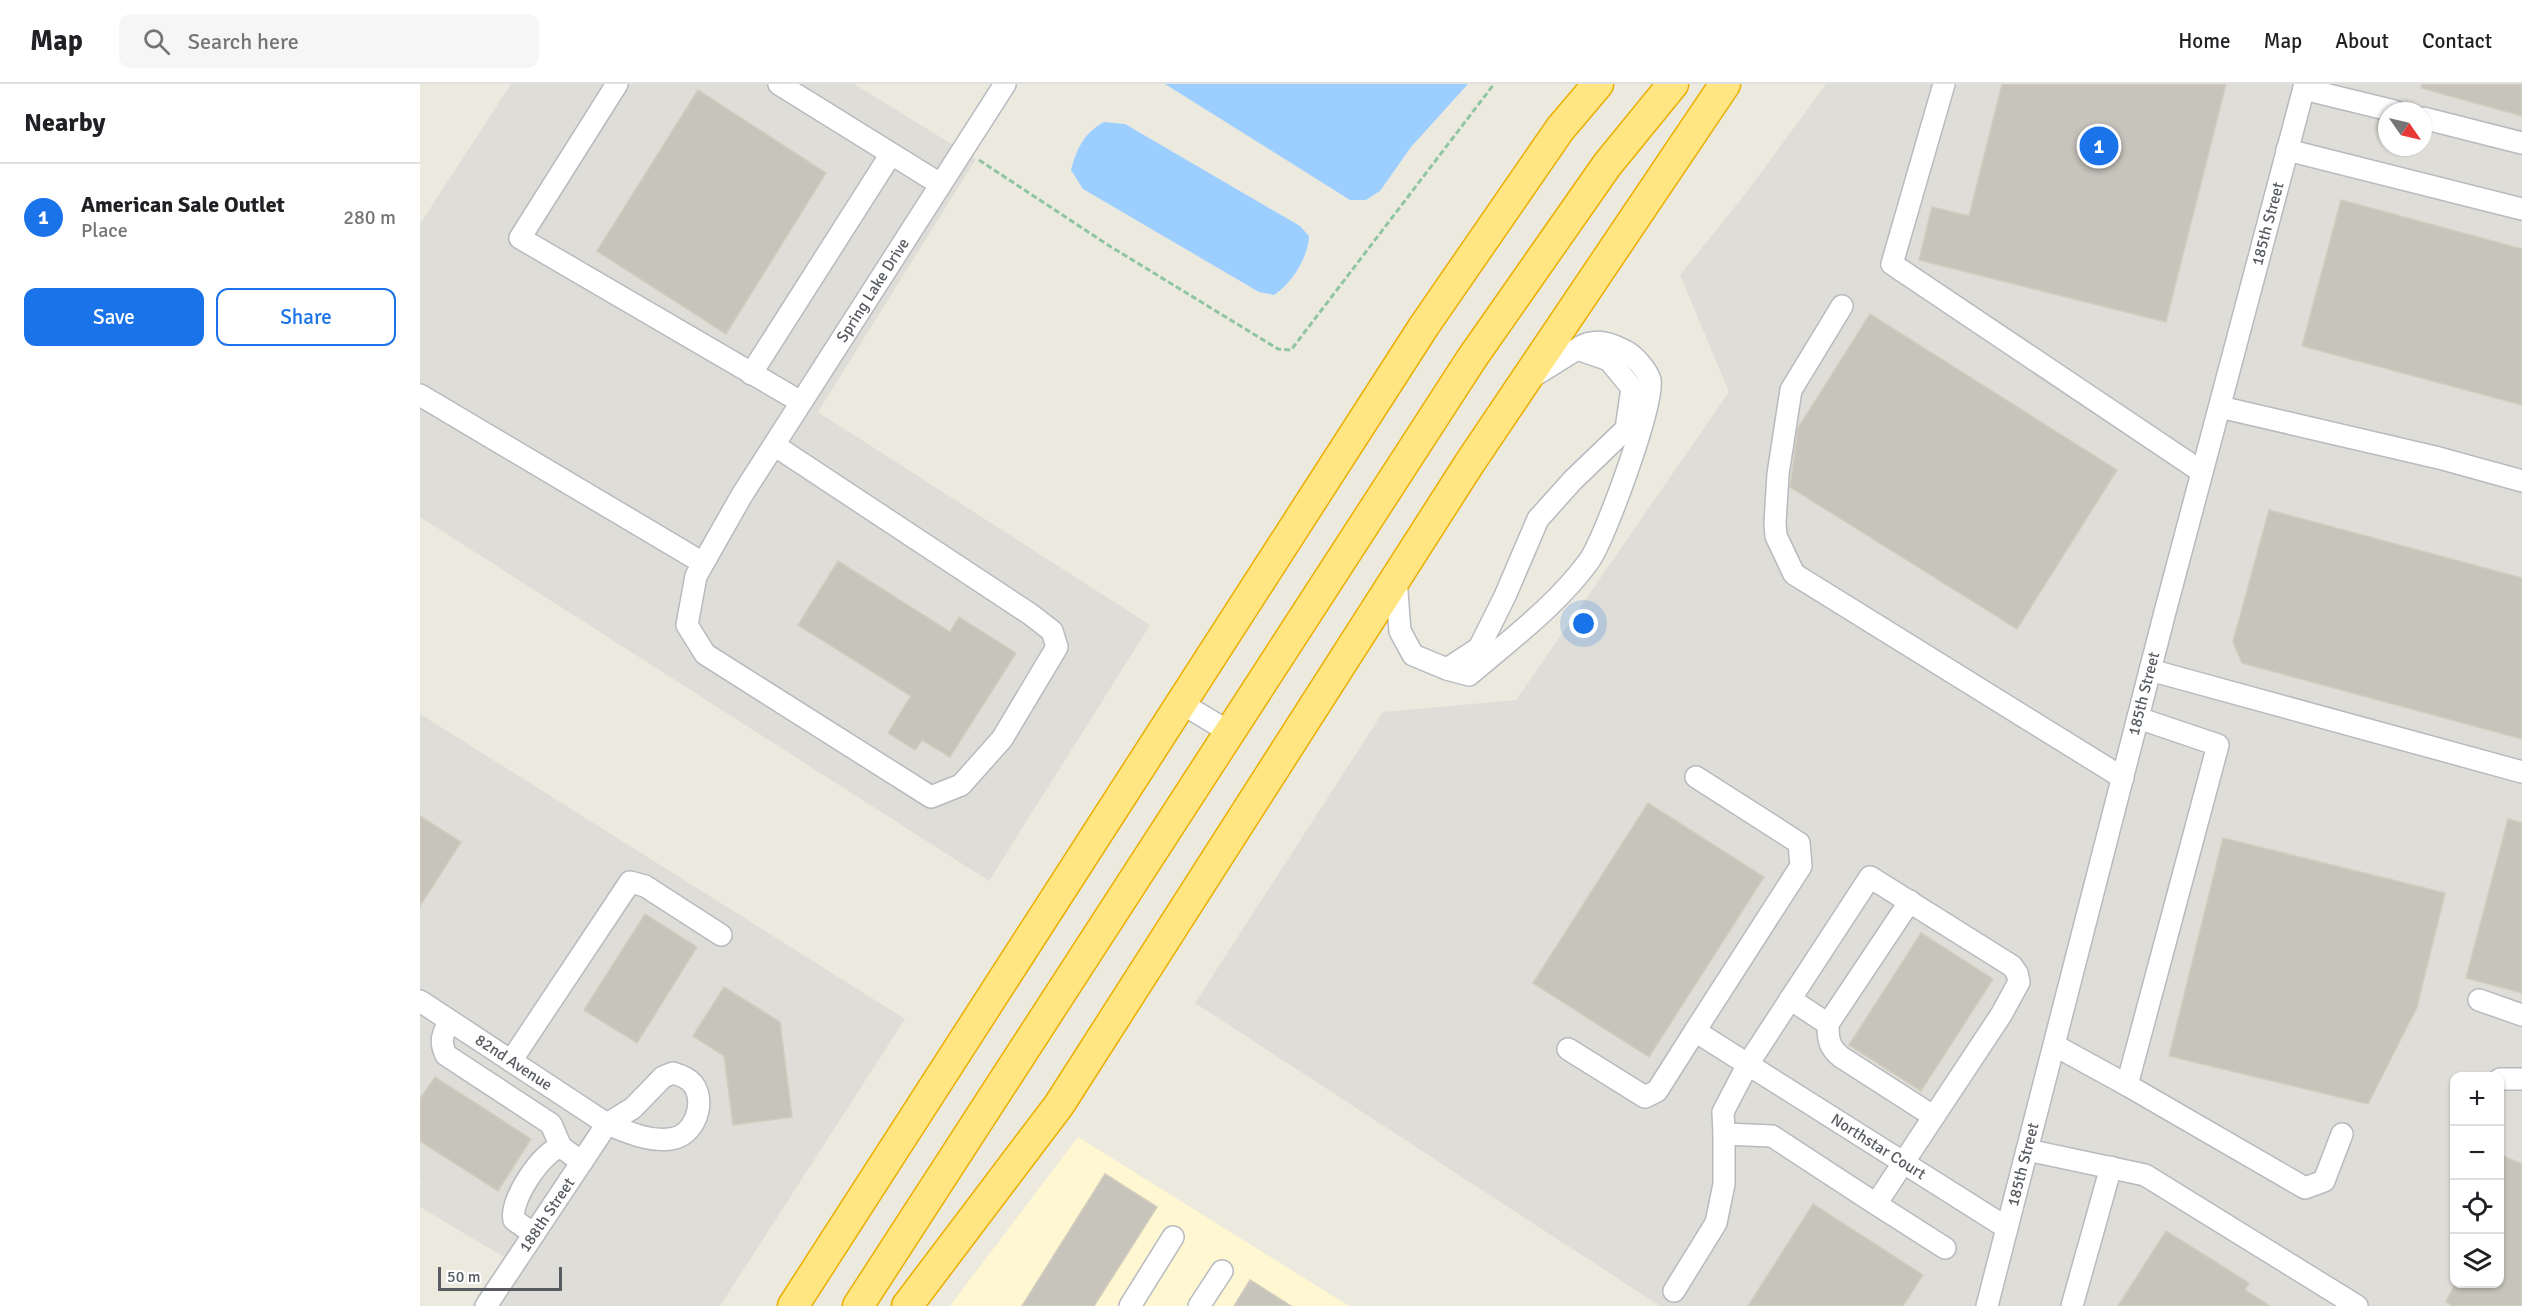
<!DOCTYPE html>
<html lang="en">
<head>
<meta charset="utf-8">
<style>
	:root { --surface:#fff; --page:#f6f6f6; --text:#202124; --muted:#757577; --line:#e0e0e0; --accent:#1a73e8 }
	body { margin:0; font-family:Signika,sans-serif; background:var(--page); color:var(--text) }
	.controls { position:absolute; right:18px; bottom:18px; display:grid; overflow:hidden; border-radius:12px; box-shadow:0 2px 4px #0004 }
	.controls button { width:54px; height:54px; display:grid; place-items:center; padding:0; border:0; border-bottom:2px solid var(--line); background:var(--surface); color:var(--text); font:30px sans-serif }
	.compass { position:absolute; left:1958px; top:18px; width:54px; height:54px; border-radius:50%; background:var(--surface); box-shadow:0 2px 4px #0004; rotate:124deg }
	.scale { position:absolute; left:18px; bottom:15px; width:124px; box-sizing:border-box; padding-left:6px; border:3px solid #585c61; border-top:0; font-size:16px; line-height:21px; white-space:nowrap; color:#585c61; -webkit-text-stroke:4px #fff; paint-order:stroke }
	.you { position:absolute; left:1164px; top:540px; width:21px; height:21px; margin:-15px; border:4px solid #fff; border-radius:50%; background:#1a73e8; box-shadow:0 0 0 9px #1a73e833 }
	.badge { display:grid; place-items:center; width:39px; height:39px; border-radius:50%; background:var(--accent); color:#fff; font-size:20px; font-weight:700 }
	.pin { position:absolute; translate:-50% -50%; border:3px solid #fff; box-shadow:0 2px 6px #0006 }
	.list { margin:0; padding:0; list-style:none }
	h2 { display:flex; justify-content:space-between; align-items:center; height:78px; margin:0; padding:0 24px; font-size:26px }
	h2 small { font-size:20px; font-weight:400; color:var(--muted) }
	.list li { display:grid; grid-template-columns:39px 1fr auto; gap:18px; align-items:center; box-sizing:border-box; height:108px; padding:0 24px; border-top:2px solid var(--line) }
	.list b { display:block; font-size:22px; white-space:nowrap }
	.list p { margin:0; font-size:20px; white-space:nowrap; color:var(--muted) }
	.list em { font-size:20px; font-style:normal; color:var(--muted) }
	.actions { display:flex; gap:12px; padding:18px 24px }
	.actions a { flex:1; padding:14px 0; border:2px solid var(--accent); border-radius:12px; text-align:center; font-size:21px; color:var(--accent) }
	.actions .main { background:var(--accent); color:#fff }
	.icon { flex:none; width:33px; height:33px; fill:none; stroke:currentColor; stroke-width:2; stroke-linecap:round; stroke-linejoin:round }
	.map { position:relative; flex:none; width:2102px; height:1222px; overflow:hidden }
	header { display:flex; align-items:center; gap:36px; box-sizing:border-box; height:84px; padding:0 30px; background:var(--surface); border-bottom:2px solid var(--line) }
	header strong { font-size:28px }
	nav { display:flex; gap:33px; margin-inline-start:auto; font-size:21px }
	.search { width:420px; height:54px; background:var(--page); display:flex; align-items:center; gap:15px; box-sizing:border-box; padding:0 21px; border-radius:12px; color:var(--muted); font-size:22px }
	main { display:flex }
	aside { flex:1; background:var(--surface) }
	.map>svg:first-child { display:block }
	.commercial { fill:#fff7d1 }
	.industrial { fill:#dfddd7; fill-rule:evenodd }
	.water { fill:#9ccfff }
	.building { fill:#c7c4bc; stroke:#d1ccbd; stroke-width:1.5 }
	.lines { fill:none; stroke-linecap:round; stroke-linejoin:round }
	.minor-casing { stroke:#b7babf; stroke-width:24 }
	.highway-casing { stroke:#ebae00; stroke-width:33 }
	.path { stroke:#90c5a3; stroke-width:3; stroke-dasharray:6 3; stroke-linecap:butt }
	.minor { stroke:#fff; stroke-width:21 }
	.highway { stroke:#ffe683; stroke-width:30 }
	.labels { text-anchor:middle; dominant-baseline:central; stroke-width:6; stroke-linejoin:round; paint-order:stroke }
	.street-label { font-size:16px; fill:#585c61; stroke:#fff }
</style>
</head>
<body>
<header>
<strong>Map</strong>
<div class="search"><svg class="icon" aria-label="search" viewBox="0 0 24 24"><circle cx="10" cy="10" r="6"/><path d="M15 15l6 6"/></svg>Search here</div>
<nav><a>Home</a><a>Map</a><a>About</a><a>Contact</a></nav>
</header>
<main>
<aside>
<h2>Nearby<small></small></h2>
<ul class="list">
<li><span class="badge">1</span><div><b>American Sale Outlet</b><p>Place</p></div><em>280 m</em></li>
</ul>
<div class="actions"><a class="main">Save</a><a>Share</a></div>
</aside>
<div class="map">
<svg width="2102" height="1222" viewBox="0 0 2102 1222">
	<rect width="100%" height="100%" fill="#eceadf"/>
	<path class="commercial" d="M658 1053 929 1222H530Z"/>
	<path class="industrial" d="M91 0H434L556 75 398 328 730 541 569 797 0 433V140Z
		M1406 0H2102V1222H1240L775 919 963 628 1096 616 1309 308 1260 191 1326 109ZM1967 27H2003V63H1967ZM2034 992H2080V1200H2034Z
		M0 630 485 935 300 1222H51L84 1173 0 1123V1102L2 1099 0 1098Z"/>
	<path class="water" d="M745 0H1048L991 63 960 107 946 116H930Z
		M684 38 705 40 880 142 889 152C888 174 872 199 854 211L839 208 663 105 651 86C657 64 664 49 684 38Z"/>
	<path class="building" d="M1582 0H1806L1746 238 1499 176 1512 123 1549 132Z
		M2002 0H2102V32L2001 4Z
		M278 6 406 89 306 250 177 167Z
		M1921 116 2102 165V321L1882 262Z
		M1450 230 1697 386 1597 545 1370 403 1378 344Z
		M1849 426 2102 494V655L1822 579 1813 558Z
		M418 477 530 548 539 533 596 569 530 673 502 656 495 666 468 649 491 612 378 541Z
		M1228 719 1344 793 1229 973 1113 899Z
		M0 732 41 758 0 822Z
		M2088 735 2102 739V909L2046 894Z
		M1803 754 2025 809 1997 923 1948 1020 1749 972Z
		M225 830 277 863 217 959 164 926Z
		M1501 849 1573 895 1501 1007 1429 961Z
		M304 903 360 938 372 1033 313 1041 304 972 273 952Z
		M15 993 111 1055 78 1107 0 1057V1015Z
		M2079 1070 2102 1080V1222H2033L2026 1218 2035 1200H2079Z
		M685 1090 737 1123 674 1222H602Z
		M1393 1120 1503 1191 1483 1222H1328Z
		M1746 1147 1829 1199 1825 1206 1850 1222H1698Z
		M830 1196 871 1222H814Z"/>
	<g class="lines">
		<defs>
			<g id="minor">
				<path d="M197 0 100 154 381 318"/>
				<path d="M359 0 520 100"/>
				<path d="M1524 0 1472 180 1782 388"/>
				<path d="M1884 5 1974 27"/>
				<path d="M2003 34 2102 59"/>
				<path d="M1867 66 2102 125"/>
				<path d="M1422 222 1371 306 1358 390 1355 439 1356 452 1374 490 1703 694"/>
				<path d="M331 290 471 70"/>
				<path d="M0 311 283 479"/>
				<path d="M1800 323 2019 374 2102 397"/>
				<path id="s1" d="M354 361 610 530 632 547 637 563 582 655 541 701 511 713 285 570 267 541 276 492 322 411 585 0"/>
				<path d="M976 495 980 547 993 571 1027 585 1059 564 1085 512 1118 435 1153 396 1206 345 1212 304 1189 276 1157 265 1112 293"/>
				<path d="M1027 585 1049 591C1090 556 1137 521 1169 477 1184 457 1235 318 1230 296 1227 286 1215 273 1207 268 1191 259 1176 254 1160 263"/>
				<path d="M1730 586 2102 688"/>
				<path d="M761 619 811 649"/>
				<path d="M1450 793 1592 882 1597 889 1599 898 1581 931 1456 1120 1352 1052 1304 1050 1303 1028 1328 980Z"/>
				<path d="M1490 817 1408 940C1408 956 1409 963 1421 973L1513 1032"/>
				<path d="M1370 915 1408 940"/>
				<path d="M2059 916 2102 931"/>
				<path id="s2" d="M0 917 187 1040C207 1048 229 1058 250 1055 274 1053 287 1019 273 1000 268 994 260 991 253 989L243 993 213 1024 187 1040 66 1222"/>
				<path d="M29 937C23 950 19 957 26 971L131 1040 141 1063 162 1078"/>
				<path d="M1275 947 1381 782 1379 759 1276 693"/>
				<path d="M1634 961 1707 1001 1798 661 1718 634"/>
				<path id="s3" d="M1148 965 1225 1013 1237 1007 1275 947 1587 1144"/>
				<path d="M91 977 210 798 225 802 301 851"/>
				<path d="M2080 995H2102"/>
				<path d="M1707 1001 1885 1104 1904 1097 1922 1050"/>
				<path d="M1607 1066 1725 1091 1937 1222"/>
				<path d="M1456 1120 1525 1164"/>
				<path d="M114 1150 94 1136C89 1117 122 1067 141 1063"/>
				<path d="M1254 1207 1296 1139 1304 1100V1050"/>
				<path d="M710 1222 753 1153"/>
				<path d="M779 1222 802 1187"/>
				<path id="s4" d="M1567 1222 1745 528 1885 0"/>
				<path d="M1652 1222 1691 1083"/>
			</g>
			<path id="highway" d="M373 1222 1004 242 1140 45 1178 0
				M438 1222 1052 274 1187 81 1253 0
				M487 1222 639 1021 1049 380 1305 0"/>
		</defs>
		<use href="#minor" class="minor-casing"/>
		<use href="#highway" class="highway-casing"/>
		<path class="path" d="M559 76 688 161 858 265 871 266 1074 0"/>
		<use href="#minor" class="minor"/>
		<use href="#highway" class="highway"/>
	</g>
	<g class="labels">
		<g class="street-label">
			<text stroke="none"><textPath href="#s4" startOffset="1118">185th Street</textPath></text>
			<text stroke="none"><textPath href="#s1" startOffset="1240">Spring Lake Drive</textPath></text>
			<text stroke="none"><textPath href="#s4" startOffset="632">185th Street</textPath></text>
			<text stroke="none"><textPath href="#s2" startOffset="112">82nd Avenue</textPath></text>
			<text stroke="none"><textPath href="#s3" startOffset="392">Northstar Court</textPath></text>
			<text stroke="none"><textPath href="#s4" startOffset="146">185th Street</textPath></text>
			<text transform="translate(127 1131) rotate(-56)">188th Street</text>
		</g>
	</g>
</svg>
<div class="controls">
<button>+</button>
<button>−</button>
<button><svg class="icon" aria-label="locate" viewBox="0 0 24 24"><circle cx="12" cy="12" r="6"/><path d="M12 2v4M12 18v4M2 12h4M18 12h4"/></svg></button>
<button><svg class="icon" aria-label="layers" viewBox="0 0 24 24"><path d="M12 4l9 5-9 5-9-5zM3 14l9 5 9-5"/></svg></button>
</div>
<svg class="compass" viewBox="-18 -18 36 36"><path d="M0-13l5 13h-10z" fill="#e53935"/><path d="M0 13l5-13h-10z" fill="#757577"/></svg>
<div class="scale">50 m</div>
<div class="you"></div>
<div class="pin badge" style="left:1679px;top:62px">1</div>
</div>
</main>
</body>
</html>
